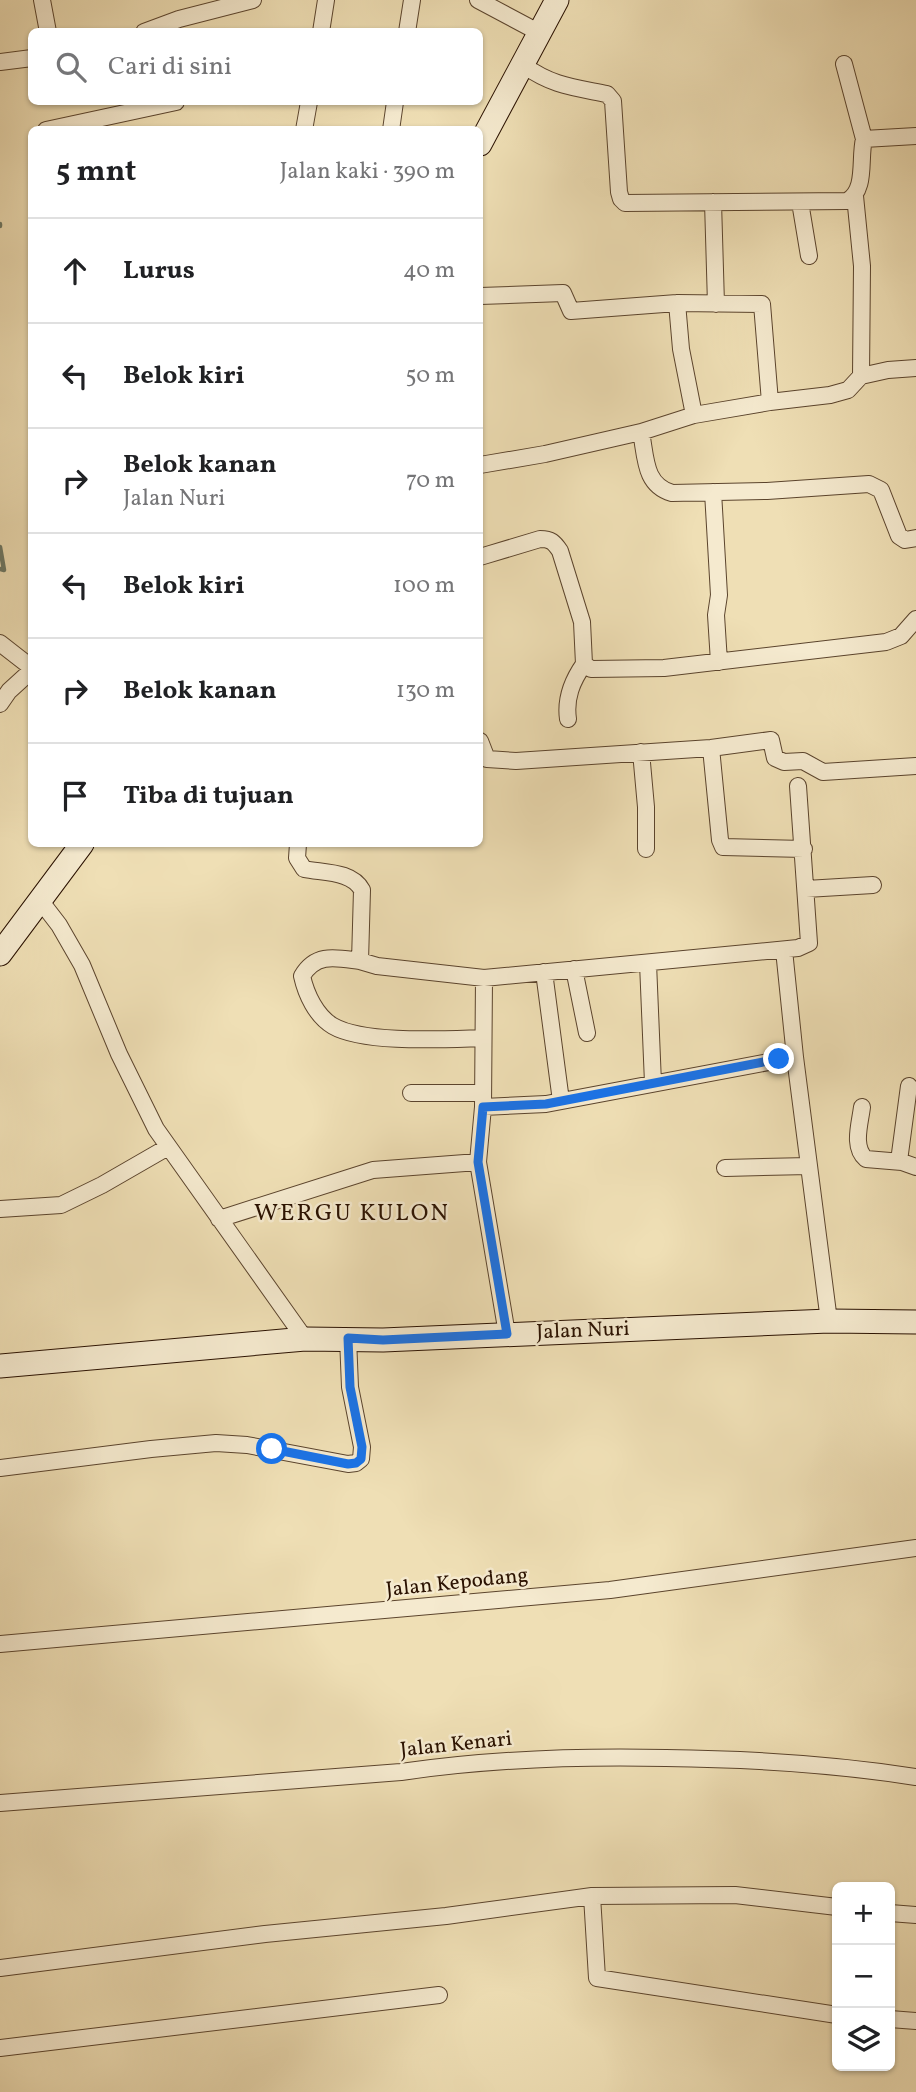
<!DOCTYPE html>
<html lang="id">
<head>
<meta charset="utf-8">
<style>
	:root { --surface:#fff; --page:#f6f6f6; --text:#202124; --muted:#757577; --line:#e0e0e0 }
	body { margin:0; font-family:Vollkorn,serif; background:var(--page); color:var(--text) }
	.controls { position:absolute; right:21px; bottom:21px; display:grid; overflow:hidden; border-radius:10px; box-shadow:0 2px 5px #0004 }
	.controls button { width:63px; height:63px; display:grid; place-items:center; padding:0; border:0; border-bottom:2px solid var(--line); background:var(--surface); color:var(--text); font:35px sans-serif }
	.stop { position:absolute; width:21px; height:21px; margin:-16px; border:5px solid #1a73e8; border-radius:50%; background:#fff }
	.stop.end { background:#1a73e8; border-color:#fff; box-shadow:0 2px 7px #0008 }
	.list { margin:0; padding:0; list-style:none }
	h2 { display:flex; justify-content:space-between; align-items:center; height:91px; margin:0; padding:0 28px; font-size:30px }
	h2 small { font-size:23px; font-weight:400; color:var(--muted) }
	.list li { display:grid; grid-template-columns:46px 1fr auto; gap:21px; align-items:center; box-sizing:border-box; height:105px; padding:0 28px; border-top:2px solid var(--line) }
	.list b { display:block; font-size:26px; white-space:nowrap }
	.list p { margin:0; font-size:23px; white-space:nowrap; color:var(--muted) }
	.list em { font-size:23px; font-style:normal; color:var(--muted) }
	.icon { flex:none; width:38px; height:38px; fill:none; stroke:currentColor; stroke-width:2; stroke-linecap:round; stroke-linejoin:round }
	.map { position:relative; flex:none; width:916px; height:2092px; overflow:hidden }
	.search { position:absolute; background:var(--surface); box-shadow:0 2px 5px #0004; left:28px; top:28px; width:455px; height:77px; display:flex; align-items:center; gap:18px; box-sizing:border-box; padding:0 24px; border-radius:10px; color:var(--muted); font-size:26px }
	.panel { position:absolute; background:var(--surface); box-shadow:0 2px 5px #0004; left:28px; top:126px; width:455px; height:721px; border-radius:10px }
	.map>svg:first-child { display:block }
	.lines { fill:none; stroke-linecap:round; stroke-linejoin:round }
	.stream { stroke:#6d7865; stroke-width:4.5 }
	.street-casing { stroke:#5b442d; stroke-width:18 }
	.secondary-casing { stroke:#2a1100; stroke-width:25 }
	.street { stroke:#f5eacf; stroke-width:16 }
	.secondary { stroke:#f5eacf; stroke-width:23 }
	.route { stroke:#1a73e8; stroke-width:9 }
	.labels { text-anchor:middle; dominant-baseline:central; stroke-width:5; stroke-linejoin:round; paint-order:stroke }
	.street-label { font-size:21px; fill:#2a1100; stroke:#f5eacf }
	.quarter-label { font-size:24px; letter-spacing:2px; fill:#2a1100; stroke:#f5eacf }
</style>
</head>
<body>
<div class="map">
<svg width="916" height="2092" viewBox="0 0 916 2092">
	<rect width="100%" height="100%" fill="#efdfb5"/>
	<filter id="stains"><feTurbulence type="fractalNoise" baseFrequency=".00286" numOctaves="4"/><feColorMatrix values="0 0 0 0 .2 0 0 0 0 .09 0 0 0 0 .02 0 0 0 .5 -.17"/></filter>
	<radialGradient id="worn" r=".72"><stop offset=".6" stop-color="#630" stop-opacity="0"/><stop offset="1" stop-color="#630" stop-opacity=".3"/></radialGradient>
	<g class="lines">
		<path class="stream" d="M0 224V226
			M0 547 4 570 0 569"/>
		<defs>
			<path id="street" d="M42 0 48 32
				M478 0 540 33
				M144 32 179 19 253 0
				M321 32 326 0
				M407 32 412 0
				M0 62 32 58
				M844 64 864 139
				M523 65C553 86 572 87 607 94L613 101 619 192 621 199 625 203 847 201C867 190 859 159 864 139L916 136
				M46 130 176 102
				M304 130 309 102
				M391 130 395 102
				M855 196 862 266 861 376
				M713 202 716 304
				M800 202 809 256
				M480 296 563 293 571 311 677 303
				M694 415 681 349 677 303 762 304 770 402
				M641 432 694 415 770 402 830 395 848 390 861 376 888 370 916 368
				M480 465 545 454 641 432C646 457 644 485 672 493L767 491 869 484 881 490 899 536 905 540 916 538
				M713 492 719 595 716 615 719 662
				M480 557 540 539C551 539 554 542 560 551L582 622 584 664 591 669 664 668 886 642 901 636 916 619
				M0 643 32 668
				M0 704 9 691 32 670
				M568 719C565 698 572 681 584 664
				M480 741 487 759 516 761 711 748 771 740 775 758 784 762 803 761 823 772 916 766
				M711 748 720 840 723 847 804 849
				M641 752 646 807V849
				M298 844 297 858 304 869C324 873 352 871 362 890L360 961 377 966 484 978 798 948 809 943 798 786
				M806 889 873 885
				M39 899 59 925 82 965 119 1054 156 1129 305 1339
				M784 950 795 1057
				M360 961C337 958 316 952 302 976 306 994 316 1016 333 1026 364 1044 446 1039 483 1038
				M648 963 653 1083
				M574 969 587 1033
				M544 972 561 1101
				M484 978 483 1107 478 1162 507 1334
				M411 1093H483
				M483 1107 546 1104 795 1057 829 1321
				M862 1107C860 1124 852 1147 866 1159L902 1162 916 1167
				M899 1161 909 1086
				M725 1168 809 1166
				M0 1209 61 1205 102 1185 168 1147
				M219 1219 373 1170 478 1162
				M0 1468 151 1449 216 1443 247 1445 348 1464 356 1463 361 1459 362 1447 350 1387 348 1338
				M0 1644 610 1590 916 1548
				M0 1803 401 1772C490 1759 576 1756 666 1758 750 1759 833 1764 916 1777
				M592 1896 597 1978 837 2015
				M890 1913 916 1915
				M0 1968 265 1934 446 1916 592 1896 735 1895 837 1907
				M890 2019 916 2021
				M0 2048 439 1995"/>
			<path id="secondary" d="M480 144 557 0
				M0 954 82 844
				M0 1366 305 1339 383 1340 829 1321 916 1322"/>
		</defs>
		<use href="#street" class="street-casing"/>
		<use href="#secondary" class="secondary-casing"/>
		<use href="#street" class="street"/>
		<use href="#secondary" class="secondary"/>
	</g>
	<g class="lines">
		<path class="route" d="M272 1449 348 1464 356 1463 361 1459 362 1447 350 1387 348 1338 383 1340 507 1334 478 1162 483 1107 546 1104 779 1059"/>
	</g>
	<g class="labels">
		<g class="street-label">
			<text transform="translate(583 1331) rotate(-2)">Jalan Nuri</text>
			<text transform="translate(457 1583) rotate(-6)">Jalan Kepodang</text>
			<text transform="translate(456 1745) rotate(-6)">Jalan Kenari</text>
		</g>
		<g class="quarter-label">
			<text x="352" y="1214">WERGU KULON</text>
		</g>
	</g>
	<rect width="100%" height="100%" filter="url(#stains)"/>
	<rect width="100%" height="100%" fill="url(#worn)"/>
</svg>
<div class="controls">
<button>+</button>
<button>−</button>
<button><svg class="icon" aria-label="layers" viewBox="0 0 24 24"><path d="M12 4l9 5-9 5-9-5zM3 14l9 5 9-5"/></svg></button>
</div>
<div class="stop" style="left:272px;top:1449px"></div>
<div class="stop end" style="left:779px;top:1059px"></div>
<div class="search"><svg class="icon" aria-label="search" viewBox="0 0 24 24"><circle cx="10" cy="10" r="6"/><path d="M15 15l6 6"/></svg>Cari di sini</div>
<section class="panel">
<h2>5 mnt<small>Jalan kaki · 390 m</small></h2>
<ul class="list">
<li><svg class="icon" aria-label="ahead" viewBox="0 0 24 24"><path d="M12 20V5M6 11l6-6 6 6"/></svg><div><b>Lurus</b></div><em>40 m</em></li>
<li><svg class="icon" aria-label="left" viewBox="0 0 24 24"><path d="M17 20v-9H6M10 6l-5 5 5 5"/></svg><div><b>Belok kiri</b></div><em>50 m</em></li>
<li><svg class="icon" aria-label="right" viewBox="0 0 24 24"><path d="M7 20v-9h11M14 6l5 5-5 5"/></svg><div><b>Belok kanan</b><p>Jalan Nuri</p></div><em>70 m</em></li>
<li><svg class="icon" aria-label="left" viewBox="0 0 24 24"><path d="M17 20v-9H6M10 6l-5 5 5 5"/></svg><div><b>Belok kiri</b></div><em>100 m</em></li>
<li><svg class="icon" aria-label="right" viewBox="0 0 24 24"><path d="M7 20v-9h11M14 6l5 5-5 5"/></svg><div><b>Belok kanan</b></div><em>130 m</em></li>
<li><svg class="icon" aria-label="arrive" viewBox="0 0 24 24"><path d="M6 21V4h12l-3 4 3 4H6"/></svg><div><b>Tiba di tujuan</b></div></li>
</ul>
</section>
</div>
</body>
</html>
